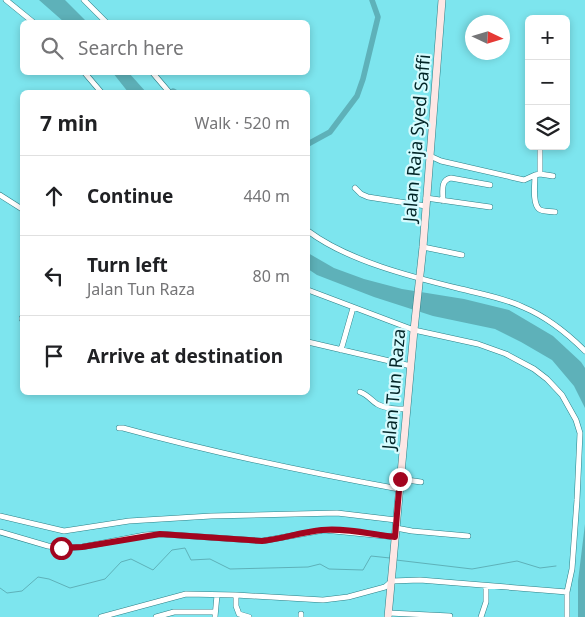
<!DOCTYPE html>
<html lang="en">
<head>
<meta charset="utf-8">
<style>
	:root { --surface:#fff; --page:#f2f2f2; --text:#202124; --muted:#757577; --line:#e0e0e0 }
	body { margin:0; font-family:"Noto Sans",sans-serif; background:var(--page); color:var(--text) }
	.controls { position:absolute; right:15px; top:15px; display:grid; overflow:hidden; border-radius:8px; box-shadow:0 2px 8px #0003 }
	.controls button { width:45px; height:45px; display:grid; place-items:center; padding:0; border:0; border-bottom:1px solid var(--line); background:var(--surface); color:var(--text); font:25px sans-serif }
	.compass { position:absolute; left:465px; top:15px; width:45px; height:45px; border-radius:50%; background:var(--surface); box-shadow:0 2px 8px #0003; rotate:94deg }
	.stop { position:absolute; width:15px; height:15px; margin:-11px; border:4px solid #a2051f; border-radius:50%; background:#fff }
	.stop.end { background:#a2051f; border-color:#fff; box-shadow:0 1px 5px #0008 }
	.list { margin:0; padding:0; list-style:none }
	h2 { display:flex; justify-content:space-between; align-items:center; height:65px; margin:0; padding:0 20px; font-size:21px }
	h2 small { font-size:16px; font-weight:400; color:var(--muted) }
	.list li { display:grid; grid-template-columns:32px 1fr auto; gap:15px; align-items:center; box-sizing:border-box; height:80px; padding:0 20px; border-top:1px solid var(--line) }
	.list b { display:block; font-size:19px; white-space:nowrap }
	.list p { margin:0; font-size:16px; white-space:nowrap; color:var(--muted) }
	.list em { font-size:16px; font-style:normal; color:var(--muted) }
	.icon { flex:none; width:28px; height:28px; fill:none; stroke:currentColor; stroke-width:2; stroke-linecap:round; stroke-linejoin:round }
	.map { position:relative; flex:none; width:585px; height:617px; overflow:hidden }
	.search { position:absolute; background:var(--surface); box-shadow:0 2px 8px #0003; left:20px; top:20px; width:290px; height:55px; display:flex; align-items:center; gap:12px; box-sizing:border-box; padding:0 18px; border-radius:8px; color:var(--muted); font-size:19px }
	.panel { position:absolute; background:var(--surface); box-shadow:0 2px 8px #0003; left:20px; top:90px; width:290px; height:305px; border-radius:8px }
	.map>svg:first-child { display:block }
	.water { fill:#5eb1b9 }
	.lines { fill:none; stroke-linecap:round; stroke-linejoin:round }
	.stream { stroke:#5eb1b9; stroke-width:1 }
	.canal { stroke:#5eb1b9; stroke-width:5.5 }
	.minor-casing { stroke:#2c7f86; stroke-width:6 }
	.secondary-casing { stroke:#2c7f86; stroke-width:8 }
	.minor { stroke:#fff; stroke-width:5 }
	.secondary { stroke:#fde7e5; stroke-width:7 }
	.route { stroke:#a2051f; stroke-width:6 }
	.labels { text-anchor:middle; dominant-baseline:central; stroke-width:4.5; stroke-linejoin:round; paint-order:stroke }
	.street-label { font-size:18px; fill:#022527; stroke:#d5fbfe }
</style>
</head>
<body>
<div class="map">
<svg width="585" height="617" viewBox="0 0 585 617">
	<rect width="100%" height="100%" fill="#7de5ee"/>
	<path class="water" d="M39 0H65L87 22H64Z
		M113 73H129L146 92H128Z
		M308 253 334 268 364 279 402 289 464 299 509 310 553 336 581 362 585 368V408L574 386 552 360 521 342 495 329 433 316 374 297 317 275 308 269Z
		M585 524V617H578V581Z"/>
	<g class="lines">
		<path class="stream" d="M396 560 472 569 517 561 540 568 556 566
			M0 588 7 593 22 591 38 577 49 579 70 588 105 579 121 562 131 559 153 570 172 550 185 548 191 560 210 559 230 569 308 567 320 564 329 569 363 570 371 556 390 558"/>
		<path class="canal" d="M173 91 175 92
			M308 144 330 132 357 96 363 79 378 17 372 0"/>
		<defs>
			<path id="minor" d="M6 0 33 22
				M84 0 106 22
				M84 72 101 92
				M152 72 169 92
				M430 156 441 161 524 180 535 175C535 183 532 203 539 209 542 212 550 211 555 212
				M540 174 553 176
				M535 175 540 174V146
				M355 188 361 194 368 197 426 206
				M0 195 22 209
				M426 198 490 207
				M443 201C443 192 440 180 451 178L490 185
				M308 231C348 261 412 277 461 289 481 294 504 298 523 307 547 317 567 333 585 351
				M423 247 462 255
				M308 290 414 330 478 344 506 354 534 369 547 379 562 395 576 420 580 433 577 500 572 569 567 592V617
				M22 319V318
				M308 342 411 366
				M341 350 353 308
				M360 392C368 395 371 400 377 404 386 409 397 409 407 409
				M119 428H123C214 453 306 472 399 489
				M400 479 421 482
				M0 516 64 531 129 521 211 516 337 513 396 520
				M396 528 412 531 468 536
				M0 532 48 546 61 548 82 547 145 535 160 534 262 541 324 530 395 537
				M236 595V606L239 614 249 617
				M389 613 450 616
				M101 617 186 594 236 595 323 600 348 597 385 587 392 581 420 580 567 592
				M156 617 174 612H215
				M215 617 217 595
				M301 617V614
				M481 617 486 602V587"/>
			<path id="secondary" d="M388 617 414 330 423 247 442 0"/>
		</defs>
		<use href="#minor" class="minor-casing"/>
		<use href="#secondary" class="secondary-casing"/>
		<use href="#minor" class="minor"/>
		<use href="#secondary" class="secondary"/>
	</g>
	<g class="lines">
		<path class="route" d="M61 548 82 547 160 534 262 541C282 539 301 532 322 530 346 528 371 534 395 537L400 479"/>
	</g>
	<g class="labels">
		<g class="street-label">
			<text transform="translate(416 138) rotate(-85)">Jalan Raja Syed Saffi</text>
			<text transform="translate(393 389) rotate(-85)">Jalan Tun Raza</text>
		</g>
	</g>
</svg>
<div class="controls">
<button>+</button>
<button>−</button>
<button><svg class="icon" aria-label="layers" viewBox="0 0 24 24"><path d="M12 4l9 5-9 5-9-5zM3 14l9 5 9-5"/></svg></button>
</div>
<svg class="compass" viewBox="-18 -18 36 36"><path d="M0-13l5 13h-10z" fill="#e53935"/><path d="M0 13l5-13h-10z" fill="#757577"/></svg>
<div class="stop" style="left:61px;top:548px"></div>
<div class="stop end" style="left:400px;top:479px"></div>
<div class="search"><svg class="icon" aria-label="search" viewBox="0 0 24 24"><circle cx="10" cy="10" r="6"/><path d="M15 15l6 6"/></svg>Search here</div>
<section class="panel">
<h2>7 min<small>Walk · 520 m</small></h2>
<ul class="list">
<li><svg class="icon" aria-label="ahead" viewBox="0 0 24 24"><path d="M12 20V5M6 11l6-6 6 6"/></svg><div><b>Continue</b></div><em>440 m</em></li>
<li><svg class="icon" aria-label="left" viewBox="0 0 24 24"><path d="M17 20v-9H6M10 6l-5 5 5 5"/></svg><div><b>Turn left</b><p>Jalan Tun Raza</p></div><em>80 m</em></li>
<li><svg class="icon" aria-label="arrive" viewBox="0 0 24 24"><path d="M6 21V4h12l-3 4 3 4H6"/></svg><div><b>Arrive at destination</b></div></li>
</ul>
</section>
</div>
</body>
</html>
